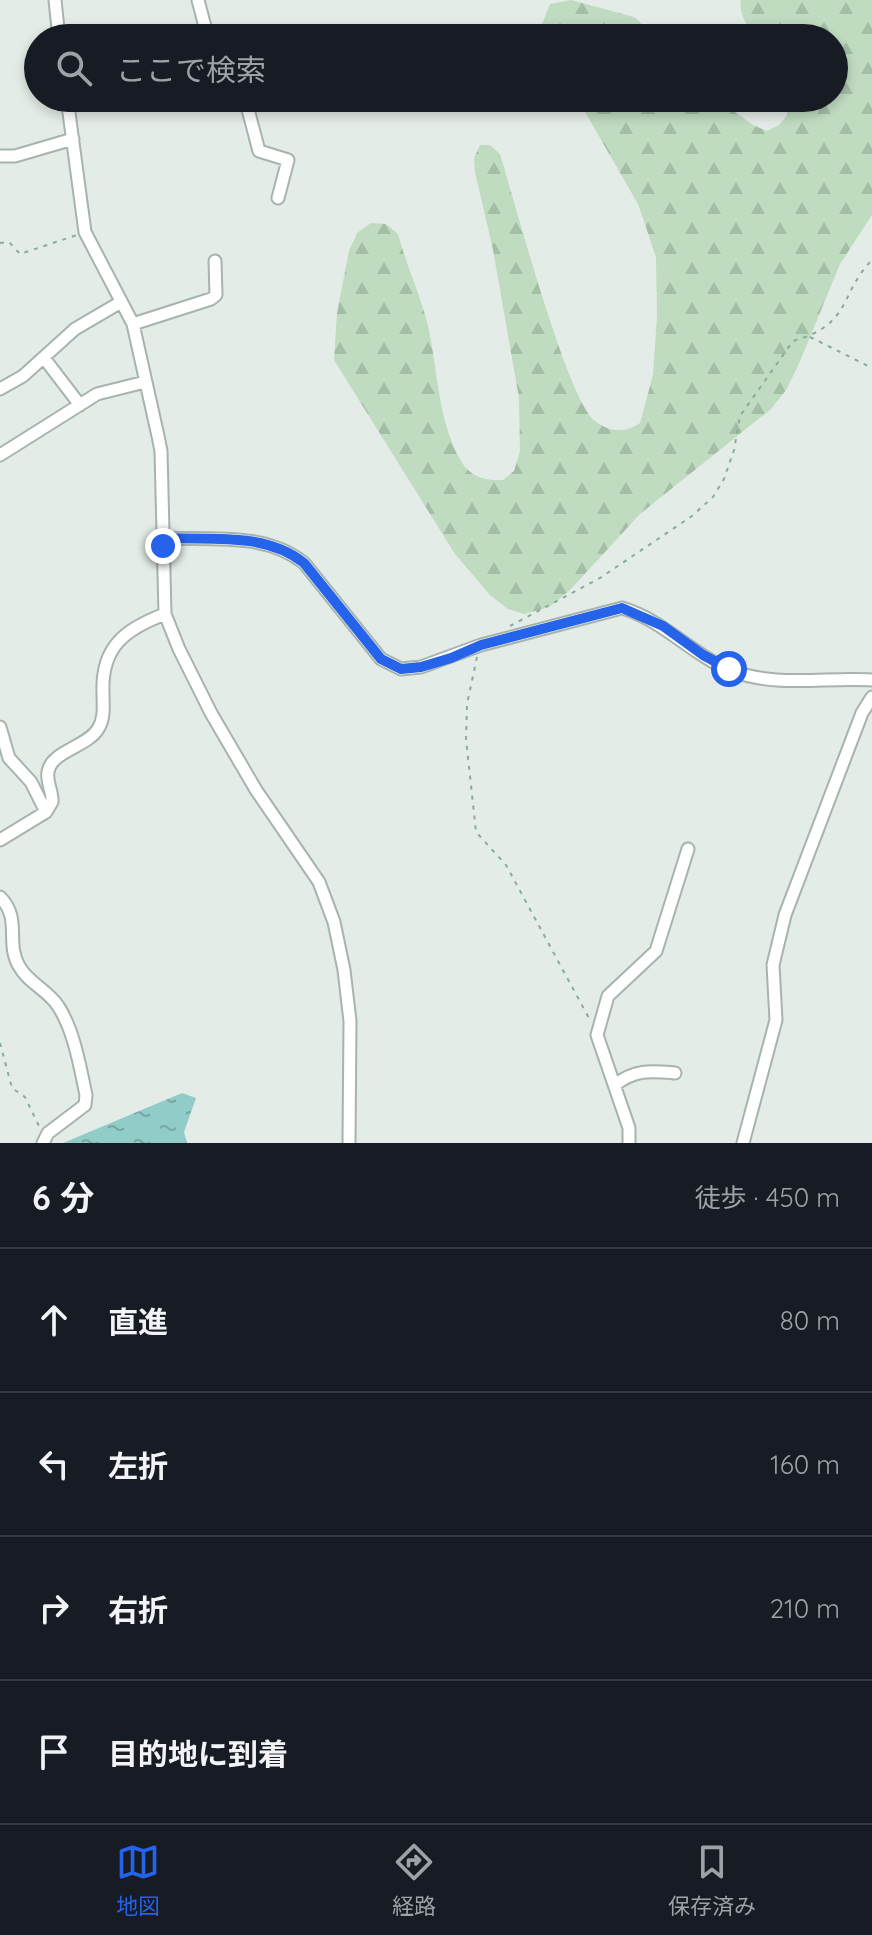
<!DOCTYPE html>
<html lang="ja">
<head>
<meta charset="utf-8">
<style>
	:root { --surface:#171b24; --page:#242831; --text:#f1f3f6; --muted:#9ea1a6; --line:#363941; --accent:#2563eb }
	body { margin:0; font-family:Quicksand,"Noto Sans JP",sans-serif; background:var(--page); color:var(--text) }
	.stop { position:absolute; width:24px; height:24px; margin:-18px; border:6px solid #2563eb; border-radius:50%; background:#fff }
	.stop.end { background:#2563eb; border-color:#fff; box-shadow:0 2px 8px #0008 }
	.list { margin:0; padding:0; list-style:none }
	h2 { display:flex; justify-content:space-between; align-items:center; height:104px; margin:0; padding:0 32px; font-size:34px }
	h2 small { font-size:26px; font-weight:400; color:var(--muted) }
	.list li { display:grid; grid-template-columns:52px 1fr auto; gap:24px; align-items:center; box-sizing:border-box; height:144px; padding:0 32px; border-top:2px solid var(--line) }
	.list b { display:block; font-size:30px; white-space:nowrap }
	.list em { font-size:26px; font-style:normal; color:var(--muted) }
	.icon { flex:none; width:44px; height:44px; fill:none; stroke:currentColor; stroke-width:2; stroke-linecap:round; stroke-linejoin:round }
	.map { position:relative; flex:none; width:872px; height:1143px; overflow:hidden }
	.search { position:absolute; background:var(--surface); box-shadow:0 4px 12px #0003; left:24px; right:24px; top:24px; height:88px; display:flex; align-items:center; gap:20px; box-sizing:border-box; padding:0 28px; border-radius:44px; color:var(--muted); font-size:30px }
	.sheet { height:680px; background:var(--surface) }
	nav { display:flex; justify-content:space-around; align-items:center; box-sizing:border-box; height:112px; border-top:2px solid var(--line); background:var(--surface); font-size:22px; color:var(--muted) }
	nav a { display:grid; justify-items:center; gap:4px }
	nav .on { color:var(--accent) }
	.map>svg:first-child { display:block }
	.forest { fill:url(#forest-firs) }
	.water { fill:url(#water-ripples) }
	.lines { fill:none; stroke-linecap:round; stroke-linejoin:round }
	.minor-casing { stroke:#a7b4ad; stroke-width:15 }
	.path { stroke:#87ad98; stroke-width:2; stroke-dasharray:4 6; stroke-linecap:butt }
	.minor { stroke:#fff; stroke-width:11 }
	.route { stroke:#2563eb; stroke-width:10 }
</style>
</head>
<body>
<div class="map">
<svg width="872" height="1143" viewBox="0 0 872 1143">
	<defs>
		<pattern id="forest-firs" width="22" height="20" patternUnits="userSpaceOnUse" patternTransform="scale(2)"><rect width="22" height="20" fill="#bfdbc0"/><path d="M5 1l3.5 6h-7zM16 11l3.5 6h-7z" fill="#a4bda5"/></pattern>
		<pattern id="water-ripples" width="26" height="14" patternUnits="userSpaceOnUse" patternTransform="scale(2)"><rect width="26" height="14" fill="#91ccc8"/><path d="M2 4q2-2 4 0t4 0M15 11q2-2 4 0t4 0" fill="none" stroke="#76a7a3"/></pattern>
	</defs>
	<rect width="100%" height="100%" fill="#e4ece7"/>
	<path class="forest" d="M571 0 634 17 658 38H546L542 24 550 4Z
		M741 0H872V215L840 264 798 366 786 390 771 409 640 514 569 591 549 607 524 614 508 609 490 595 455 554 334 360 337 313 349 251 357 233 371 223 386 224 398 234C406 264 419 292 427 322 438 367 437 420 461 461 470 477 486 481 503 480L514 471 520 451 519 398 493 250 475 172 474 158 480 145H490L500 154C514 199 567 400 595 421 611 433 625 433 640 423L653 375 657 316 656 257 638 204 577 98H716L753 125 767 131 779 125 787 115 786 98H834V38H754C748 26 738 13 741 0Z"/>
	<path class="water" d="M182 1093 196 1098 184 1132 187 1143H63Z"/>
	<g class="lines">
		<defs>
			<path id="minor" d="M55 0 59 38
				M198 0 208 38
				M67 98 85 232 133 324 158 436 161 451 165 614 179 649 211 713 256 790 319 882 334 922 344 970 350 1021 349 1143
				M245 98 259 151 288 160 278 198
				M247 106 278 98
				M0 156H15L73 139
				M133 324 211 299 216 295 215 261
				M44 358 80 405
				M0 389 23 376 75 329 121 302
				M0 455 97 394 145 382
				M163 538C210 540 266 532 304 563L381 659 401 669 421 667 481 645 622 608C663 620 691 654 730 670 775 688 824 677 872 680
				M0 727 9 758 31 782 46 812
				M0 840 46 812 52 802C53 792 46 782 48 772 51 751 87 747 98 729 105 718 103 706 103 693 101 647 125 629 165 614
				M0 897C22 919 5 942 19 966 28 983 48 990 58 1006 74 1030 80 1067 86 1095L85 1105 48 1133 43 1143
				M615 1085C635 1069 651 1071 675 1073
				M629 1143V1128L597 1035 608 996 656 951 688 849
				M743 1143 776 1020 773 965 785 915 862 713 872 697"/>
		</defs>
		<use href="#minor" class="minor-casing"/>
		<path class="path" d="M0 243 9 242 20 254 77 235
			M810 337 872 368
			M510 626 600 578 692 516 713 497 724 479 734 450 740 416 793 341C853 324 838 295 872 260
			M477 657 467 704 466 739 476 832 506 865 590 1020
			M0 1043 12 1088 25 1097 39 1126"/>
		<use href="#minor" class="minor"/>
	</g>
	<g class="lines">
		<path class="route" d="M163 546V538C210 540 266 532 304 563L381 659 401 669 421 667 451 658 481 645 622 608 663 626 703 655 729 669"/>
	</g>
</svg>
<div class="stop" style="left:729px;top:669px"></div>
<div class="stop end" style="left:163px;top:546px"></div>
<div class="search"><svg class="icon" aria-label="search" viewBox="0 0 24 24"><circle cx="10" cy="10" r="6"/><path d="M15 15l6 6"/></svg>ここで検索</div>
</div>
<section class="sheet">
<h2>6 分<small>徒歩 · 450 m</small></h2>
<ul class="list">
<li><svg class="icon" aria-label="ahead" viewBox="0 0 24 24"><path d="M12 20V5M6 11l6-6 6 6"/></svg><div><b>直進</b></div><em>80 m</em></li>
<li><svg class="icon" aria-label="left" viewBox="0 0 24 24"><path d="M17 20v-9H6M10 6l-5 5 5 5"/></svg><div><b>左折</b></div><em>160 m</em></li>
<li><svg class="icon" aria-label="right" viewBox="0 0 24 24"><path d="M7 20v-9h11M14 6l5 5-5 5"/></svg><div><b>右折</b></div><em>210 m</em></li>
<li><svg class="icon" aria-label="arrive" viewBox="0 0 24 24"><path d="M6 21V4h12l-3 4 3 4H6"/></svg><div><b>目的地に到着</b></div></li>
</ul>
</section>
<nav>
<a class="on"><svg class="icon" aria-label="map" viewBox="0 0 24 24"><path d="M3 6l6-2 6 2 6-2v14l-6 2-6-2-6 2zM9 4v14M15 6v14"/></svg>地図</a>
<a><svg class="icon" aria-label="directions" viewBox="0 0 24 24"><path d="M12 3l9 9-9 9-9-9zM9 14v-3h6M13 9l2 2-2 2"/></svg>経路</a>
<a><svg class="icon" aria-label="saved" viewBox="0 0 24 24"><path d="M7 4h10v16l-5-4-5 4z"/></svg>保存済み</a>
</nav>
</body>
</html>
